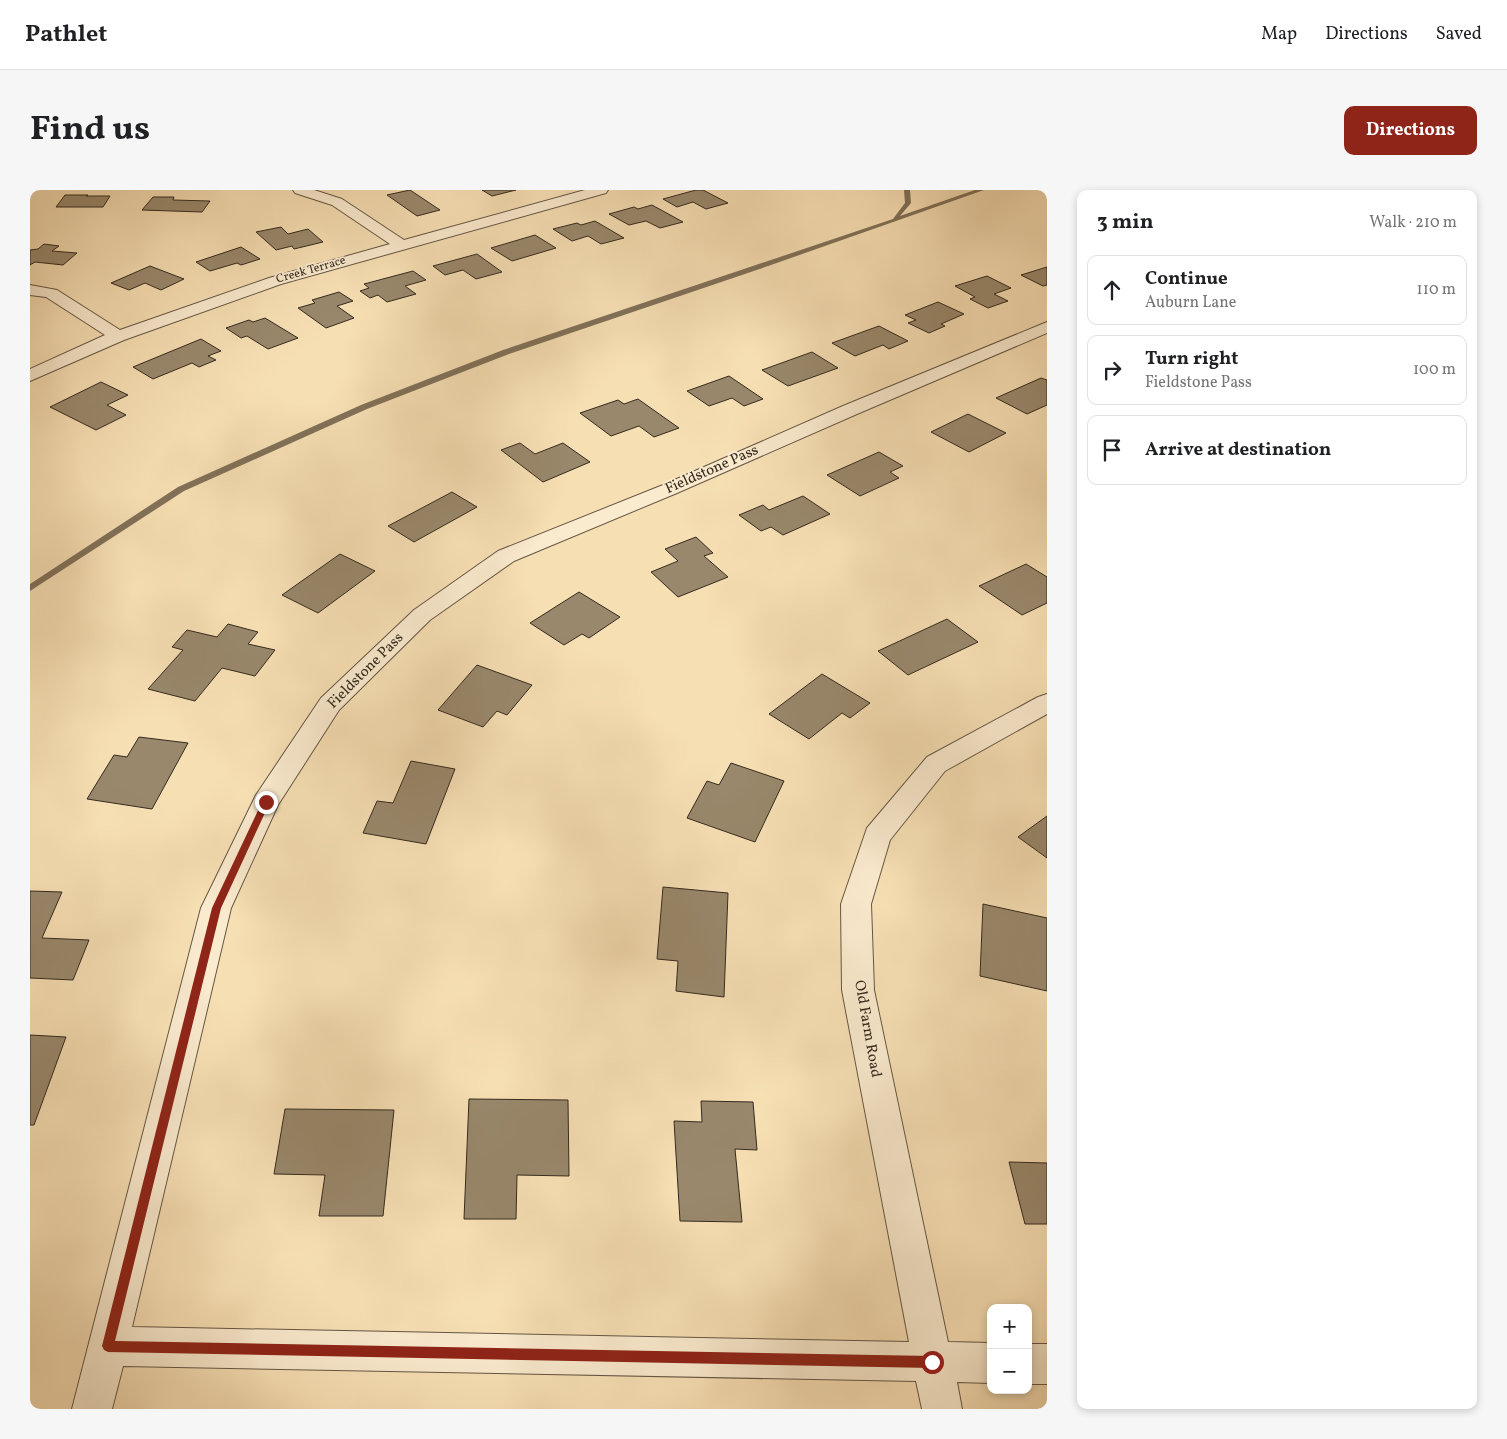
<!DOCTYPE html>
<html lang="en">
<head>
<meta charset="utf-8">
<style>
	:root { --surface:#fff; --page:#f6f6f6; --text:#202124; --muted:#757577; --line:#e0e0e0; --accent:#8f2418 }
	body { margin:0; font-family:Vollkorn,serif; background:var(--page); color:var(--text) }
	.controls { position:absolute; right:15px; bottom:15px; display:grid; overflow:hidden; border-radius:10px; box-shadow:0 2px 8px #0003 }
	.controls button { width:45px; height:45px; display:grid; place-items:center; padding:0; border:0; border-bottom:1px solid var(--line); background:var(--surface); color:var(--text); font:25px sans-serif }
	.stop { position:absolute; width:15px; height:15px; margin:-11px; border:4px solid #8f2418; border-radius:50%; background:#fff }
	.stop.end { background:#8f2418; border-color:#fff; box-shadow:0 1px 5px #0008 }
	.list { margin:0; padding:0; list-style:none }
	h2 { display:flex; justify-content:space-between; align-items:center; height:65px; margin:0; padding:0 20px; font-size:21px }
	h2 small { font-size:16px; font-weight:400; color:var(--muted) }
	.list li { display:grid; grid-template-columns:32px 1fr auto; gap:15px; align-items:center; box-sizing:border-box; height:70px; margin:0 10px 10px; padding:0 10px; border:1px solid var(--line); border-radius:10px }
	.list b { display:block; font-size:19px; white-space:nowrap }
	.list p { margin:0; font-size:16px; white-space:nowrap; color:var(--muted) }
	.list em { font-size:16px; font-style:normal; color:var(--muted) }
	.icon { flex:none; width:28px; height:28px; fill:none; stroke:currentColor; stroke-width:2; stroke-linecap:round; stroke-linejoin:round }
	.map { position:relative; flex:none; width:1017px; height:1219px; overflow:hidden; border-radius:10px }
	header { display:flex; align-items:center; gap:30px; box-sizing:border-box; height:70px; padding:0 25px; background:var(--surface); border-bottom:1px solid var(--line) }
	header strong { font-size:24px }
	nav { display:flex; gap:28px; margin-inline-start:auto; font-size:18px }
	.intro { display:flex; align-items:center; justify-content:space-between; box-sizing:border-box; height:120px; padding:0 30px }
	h1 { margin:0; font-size:35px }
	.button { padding:12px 22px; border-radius:10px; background:var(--accent); color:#fff; font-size:18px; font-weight:700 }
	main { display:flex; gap:30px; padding:0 30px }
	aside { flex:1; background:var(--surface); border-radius:10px; box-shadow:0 2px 8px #0003 }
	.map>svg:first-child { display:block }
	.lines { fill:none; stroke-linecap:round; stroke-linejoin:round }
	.stream { fill:#817159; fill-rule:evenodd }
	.building { fill:#99886c; stroke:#342a1e }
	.street-casing { stroke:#655744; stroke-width:2 }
	.street { fill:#faeace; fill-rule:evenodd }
	.route { fill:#8f2418 }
	.labels { text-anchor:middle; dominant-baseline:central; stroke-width:4; stroke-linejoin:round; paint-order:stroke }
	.far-street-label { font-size:12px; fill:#342a1e; stroke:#faeace }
	.street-label { font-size:15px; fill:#342a1e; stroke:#faeace }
</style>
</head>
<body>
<header>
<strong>Pathlet</strong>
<nav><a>Map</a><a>Directions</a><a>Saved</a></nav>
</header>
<div class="intro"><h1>Find us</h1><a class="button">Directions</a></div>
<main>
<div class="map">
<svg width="1017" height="1219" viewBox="0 0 1017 1219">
	<rect width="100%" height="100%" fill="#f7dfb4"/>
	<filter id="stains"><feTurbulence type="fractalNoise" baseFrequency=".004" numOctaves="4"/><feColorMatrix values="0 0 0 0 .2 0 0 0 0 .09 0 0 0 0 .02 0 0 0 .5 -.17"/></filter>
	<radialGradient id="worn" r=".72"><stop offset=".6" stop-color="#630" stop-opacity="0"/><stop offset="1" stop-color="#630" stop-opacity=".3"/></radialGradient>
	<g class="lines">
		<path class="stream" d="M874 0H880L881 13 870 26 945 0H954L741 75 479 164 337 219 154 301 0 401V394L148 297 331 215 473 160 863 29 875 13Z"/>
	</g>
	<path class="building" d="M380 0 410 20 387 26 357 5Z
		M452 0H486L462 6Z
		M666 0H673L698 13 676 19 663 12 647 17 633 9Z
		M35 5H58L56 6H80L73 17H26Z
		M123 7H144L143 10 180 11 172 22 112 20Z
		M622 15 653 32 630 38 616 31 599 35 579 24 604 17 608 19Z
		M565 31 594 48 571 54 558 46 542 51 523 39 547 33 551 35Z
		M251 37 258 44 278 39 293 52 264 59 262 56 246 60 226 42Z
		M505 45 526 58 482 71 461 58Z
		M14 54 29 56 22 61 47 63 33 75 5 72 0 75V60L8 59Z
		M211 57 230 69 211 75 207 73 180 81 166 72Z
		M447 64 472 82 446 89 433 80 415 85 403 76Z
		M120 76 154 89 131 100 115 93 99 100 81 93Z
		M1017 77V95L1013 96 991 85Z
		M383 81 396 90 375 96 386 104 357 112 348 105 340 108 330 101 339 98 334 94Z
		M957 86 981 98 964 104 978 111 958 118 940 109 945 107 925 96Z
		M309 102 323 111 307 116 324 128 296 138 268 118 285 113 282 110Z
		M908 112 934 124 911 134 915 136 899 143 878 133 886 130 875 125Z
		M235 128 268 148 238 159 217 146 211 148 196 138 219 130 223 132Z
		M849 136 878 151 859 159 853 155 825 166 802 153Z
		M171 149 191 161 178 166 186 170 169 177 162 173 123 189 103 177Z
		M782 162 808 178 758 196 732 180Z
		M699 186 733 209 714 216 702 208 679 216 657 201Z
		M1011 188 1017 190V215L997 224 966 208Z
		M71 192 98 205 77 215 96 225 66 240 20 217Z
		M608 209 649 238 624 247 609 236 581 246 550 223 588 210 594 214Z
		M938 224 976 243 939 262 901 242Z
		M490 253 505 264 533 253 560 272 513 292 471 260Z
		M849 262 873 276 860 282 869 288 830 306 797 285Z
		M422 302 447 317 384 352 358 336Z
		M773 306 800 324 753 345 741 337 731 341 709 325 733 315 739 320Z
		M666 347 683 363 674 366 698 387 648 407 621 382 648 371 635 359Z
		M310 364 345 381 288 423 252 405Z
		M996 374 1017 387V413L992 425 949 396Z
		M549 402 590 427 559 448 552 444 534 455 500 433Z
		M917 429 948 452 878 485 848 461Z
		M198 434 228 442 218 454 245 460 225 486 192 478 165 511 118 499 153 460 142 457 157 440 187 447Z
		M447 475 502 495 477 525 467 521 453 537 408 520Z
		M792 484 840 513 820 528 812 523 779 549 739 524Z
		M109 547 158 553 122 619 57 609 84 565 97 567Z
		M381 571 425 579 396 654 333 643 347 611 363 613Z
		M701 573 754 591 725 652 657 628 677 591 689 595Z
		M1017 626V668L988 647Z
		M633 697 698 703 694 807 646 801 648 771 627 769Z
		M0 701 32 702 12 748 59 750 43 790 0 788Z
		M953 714 1017 728V801L950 786Z
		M0 845 36 847 4 935H0Z
		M439 909 538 910 539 986 487 985 486 1029H434Z
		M671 911 723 912 727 960 705 959 712 1032 650 1031 644 931 672 932Z
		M255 919 364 920 353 1026H289L295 985 244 984Z
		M979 972 1017 973V1034H995Z"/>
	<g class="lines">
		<defs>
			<path id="street" d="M263 0H284L312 9 374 50 555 0H578L576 3 251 94 94 150 0 191V179L75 145 16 107 0 105V95L27 100 90 140 239 88 360 54 302 15 265 3Z
				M1017 132V143L827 224 647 303 484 371 400 430 309 520 248 615 201 718 102 1137 879 1152 812 800 811 714 837 638 897 567 1008 507 1017 504V524L915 581 860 650 841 714 844 800 918 1152 961 1153V1193L927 1192 932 1219H892L886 1191 93 1176 82 1219H42L171 718 226 605 291 508 384 420 468 361 633 295 813 216Z
				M998 1154H1017V1194H998Z"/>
		</defs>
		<use href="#street" class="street-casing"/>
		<use href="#street" class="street"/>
	</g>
	<path class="route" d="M236 609 240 612 191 718 85 1151 902 1166 906 1168 908 1172 906 1176 902 1178 78 1162 74 1160 72 1156 182 718 232 612Z"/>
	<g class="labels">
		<g class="far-street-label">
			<text transform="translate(281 80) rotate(-16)">Creek Terrace</text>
		</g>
		<g class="street-label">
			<text transform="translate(682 280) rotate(-24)">Fieldstone Pass</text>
			<text transform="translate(336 481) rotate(-45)">Fieldstone Pass</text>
			<text transform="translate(837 839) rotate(80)">Old Farm Road</text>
		</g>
	</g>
	<rect width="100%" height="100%" filter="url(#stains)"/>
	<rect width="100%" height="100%" fill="url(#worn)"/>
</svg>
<div class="controls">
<button>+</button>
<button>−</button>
</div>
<div class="stop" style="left:902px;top:1172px"></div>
<div class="stop end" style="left:236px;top:612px"></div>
</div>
<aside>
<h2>3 min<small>Walk · 210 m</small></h2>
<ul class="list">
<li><svg class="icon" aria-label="ahead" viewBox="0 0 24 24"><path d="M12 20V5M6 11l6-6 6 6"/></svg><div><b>Continue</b><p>Auburn Lane</p></div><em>110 m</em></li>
<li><svg class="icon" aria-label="right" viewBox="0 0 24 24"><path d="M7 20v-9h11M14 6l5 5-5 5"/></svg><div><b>Turn right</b><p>Fieldstone Pass</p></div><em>100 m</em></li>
<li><svg class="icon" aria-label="arrive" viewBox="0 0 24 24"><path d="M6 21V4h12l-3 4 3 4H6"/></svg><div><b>Arrive at destination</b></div></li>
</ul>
</aside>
</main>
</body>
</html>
